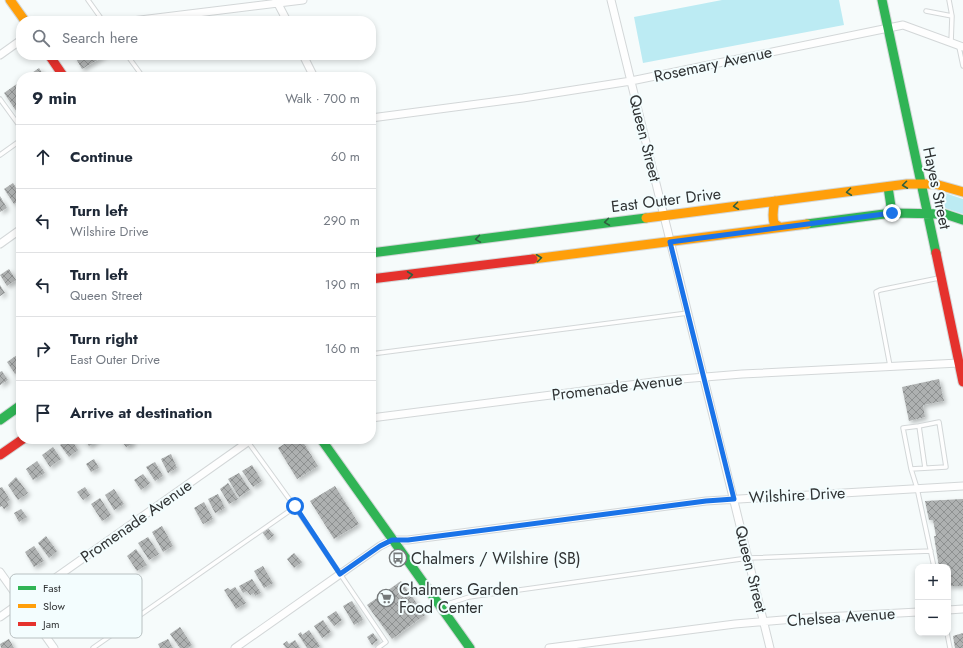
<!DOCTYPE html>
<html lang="en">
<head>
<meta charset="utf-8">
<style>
	:root { --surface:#fff; --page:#f2f2f3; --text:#1f2937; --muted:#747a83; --line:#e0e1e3 }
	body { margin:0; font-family:Jost,sans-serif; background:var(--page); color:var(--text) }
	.controls { position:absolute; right:12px; bottom:12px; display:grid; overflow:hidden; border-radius:8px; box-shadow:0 2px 6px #0003 }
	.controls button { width:36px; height:36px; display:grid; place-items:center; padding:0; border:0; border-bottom:1px solid var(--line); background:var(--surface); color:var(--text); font:20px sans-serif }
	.stop { position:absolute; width:12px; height:12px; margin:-9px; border:3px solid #1a73e8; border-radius:50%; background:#fff }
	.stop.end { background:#1a73e8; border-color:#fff; box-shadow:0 1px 4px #0008 }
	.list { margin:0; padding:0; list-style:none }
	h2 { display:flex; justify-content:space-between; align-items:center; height:52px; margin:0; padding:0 16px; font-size:17px }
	h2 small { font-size:13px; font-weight:400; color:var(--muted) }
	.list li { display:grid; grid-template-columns:26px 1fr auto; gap:12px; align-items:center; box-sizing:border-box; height:64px; padding:0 16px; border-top:1px solid var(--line) }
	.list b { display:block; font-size:15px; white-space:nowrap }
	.list p { margin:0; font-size:13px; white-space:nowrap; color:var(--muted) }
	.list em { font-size:13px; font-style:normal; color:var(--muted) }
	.icon { flex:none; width:22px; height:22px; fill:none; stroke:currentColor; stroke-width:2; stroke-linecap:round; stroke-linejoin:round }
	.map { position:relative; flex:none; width:963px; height:648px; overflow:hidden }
	.search { position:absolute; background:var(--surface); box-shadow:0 2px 6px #0003; left:16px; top:16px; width:360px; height:44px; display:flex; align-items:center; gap:10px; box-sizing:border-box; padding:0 14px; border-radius:16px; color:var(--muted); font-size:15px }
	.panel { position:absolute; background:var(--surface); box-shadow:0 2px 6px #0003; left:16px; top:72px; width:360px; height:372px; border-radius:16px }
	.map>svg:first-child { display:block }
	.grass { fill:#bcebf3 }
	.building { fill:url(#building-cross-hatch); filter:url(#shadow) }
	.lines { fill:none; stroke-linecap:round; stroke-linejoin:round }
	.lane-casing { stroke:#d3d7d8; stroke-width:5.5 }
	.street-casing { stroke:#d3d7d8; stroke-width:9 }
	.fast-casing { stroke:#d3d7d8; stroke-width:11 }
	.slow-casing { stroke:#d3d7d8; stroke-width:11 }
	.jam-casing { stroke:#d3d7d8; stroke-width:11 }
	.lane { stroke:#fefefe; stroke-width:3.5 }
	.street { stroke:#fefefe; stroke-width:7 }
	.fast { stroke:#30b455; stroke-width:9 }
	.slow { stroke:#ff9f0a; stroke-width:9 }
	.jam { stroke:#e5322d; stroke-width:9 }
	.oneway { stroke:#306040 }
	.route { stroke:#1a73e8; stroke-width:5 }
	.labels { text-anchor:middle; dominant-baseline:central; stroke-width:4; stroke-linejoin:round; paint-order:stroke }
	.street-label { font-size:16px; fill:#303334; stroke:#f3fdfe }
	.poi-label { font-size:16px; fill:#303334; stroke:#f3fdfe; text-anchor:start }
	.key { fill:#f3fdfe; stroke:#b8c0c1; stroke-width:1 }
	.key-label { font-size:11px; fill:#303334 }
</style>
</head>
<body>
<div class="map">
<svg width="963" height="648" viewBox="0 0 963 648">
	<defs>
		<pattern id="building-cross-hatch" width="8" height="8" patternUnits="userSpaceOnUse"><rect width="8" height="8" fill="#aeb1b1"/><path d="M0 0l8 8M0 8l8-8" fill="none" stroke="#8e9191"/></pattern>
		<filter id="shadow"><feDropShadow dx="2.5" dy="2.5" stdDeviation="2" flood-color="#0004"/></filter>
	</defs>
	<rect width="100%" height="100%" fill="#f6fbfb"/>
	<path class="grass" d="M722 0H839L844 25 643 63 634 17Z
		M942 192 963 199V214L945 208Z"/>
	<path class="building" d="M74 55H106L82 69Z
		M39 68 45 77H26Z
		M21 81V118L4 93Z
		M13 183 21 196V199L14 204 4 189Z
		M0 196 7 208 0 212Z
		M9 269 16 280 7 286 0 275Z
		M0 285 5 293 0 296Z
		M17 355 21 361V370L15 374 7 362Z
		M2 371 8 380 0 385V372Z
		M939 379 944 401 923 405 925 417 909 421 902 387Z
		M69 439H71L78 450 69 457 60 445Z
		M84 439H97L98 440 89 446Z
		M122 439H131L134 443 126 447 121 440Z
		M292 439H301L318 466 297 479 278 448Z
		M53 447 61 459 50 467 42 455Z
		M171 454 177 468 168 473 161 459Z
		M94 459 99 468 91 472 86 464Z
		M37 461 45 473 33 480 26 469Z
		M155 462 163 476 155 481 146 467Z
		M252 465 262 481 253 487 242 471Z
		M239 473 250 490 239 497 228 479Z
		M143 474 150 483 141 490 134 480Z
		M16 477 28 493 18 500 8 485Z
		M228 483 238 499 229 504 220 489Z
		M335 486 359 524 334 539 310 501Z
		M2 487 10 500 7 502 9 506 4 509 2 506 0 507V488Z
		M85 487 90 495 83 500 77 492Z
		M114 489 124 504 114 510 105 495Z
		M218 494 225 508 215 513 208 499Z
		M100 498 111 515 102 521 91 504Z
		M963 499V586H948V567H939L934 536H936L933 520H929L925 501Z
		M204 502 213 519 203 524 194 508Z
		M21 509 27 517 19 522 14 513Z
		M162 526 173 546 163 552 152 532Z
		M268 528 274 535 268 540 262 532Z
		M46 536 57 551 49 558 38 543Z
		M148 537 159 554 149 560 138 543Z
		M34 546 44 561 34 567 25 552Z
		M136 549 147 565 137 571 127 556Z
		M294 553 302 562 294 568 287 559Z
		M263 566 273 583 264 588 254 571Z
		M252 579 261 593 255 596 254 593 250 595 247 591 243 593 239 586Z
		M401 581 425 615 392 639 367 605Z
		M235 587 246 603 236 609 224 590 228 588 230 590Z
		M352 601 363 620 354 625 343 606Z
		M336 611 342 620 334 626 327 617Z
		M323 620 331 632 322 638 314 626Z
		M180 627 192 645 188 648H180L170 634Z
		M309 630 320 646 317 648H307L298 634 301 632 302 635Z
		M373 633 378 640 372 645 367 637Z
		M963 633V648H955L953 636Z
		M9 639 14 648H1L0 644Z
		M168 639 173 648H160L158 644Z
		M295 640 300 648H286L283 644 287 641 289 644Z"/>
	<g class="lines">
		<defs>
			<path id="lane" d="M88 0 103 21
				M949 0 952 16 951 43
				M926 11 952 16
				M959 47 963 66
				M127 55 143 77
				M0 99 21 128
				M0 155 21 140
				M371 354 688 313
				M890 366 876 292 880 290 939 278
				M248 442 295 507 386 642 378 648
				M925 468 919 426 939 422 946 467 911 469 917 488 934 567
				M911 469 903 428 919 426
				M441 606 469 597 748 558 931 551
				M947 633 950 648
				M93 648 295 507"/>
			<path id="street" d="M276 0 287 21
				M611 0 770 648
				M132 21 303 0
				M0 55 21 40
				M303 55 314 77
				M371 118 523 98 631 81 903 25 963 47
				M0 244 21 229
				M371 418 669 380 742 374 959 363 963 364
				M0 572 54 648
				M948 610 963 609
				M0 617 252 439
				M235 648 380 546 392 540H408L706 501 963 486
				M549 648 735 624 806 618 918 612"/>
			<path id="fast" d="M882 0 936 253
				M888 187 892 213
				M807 224 892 213 945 214 963 220
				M371 253 646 218
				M0 420 21 405
				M321 439 470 648"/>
			<path id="slow" d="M10 0 25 21
				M775 201C773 209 772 215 774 223L779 227
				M646 218 907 184H935L963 192
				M533 259 807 224"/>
			<path id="jam" d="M49 55 64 77
				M936 253 963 382
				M371 279 533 259
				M0 455 23 439"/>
		</defs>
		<use href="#lane" class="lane-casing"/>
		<use href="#street" class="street-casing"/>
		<use href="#fast" class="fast-casing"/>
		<use href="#slow" class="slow-casing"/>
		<use href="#jam" class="jam-casing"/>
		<use href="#lane" class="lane"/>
		<use href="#street" class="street"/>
		<use href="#fast" class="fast"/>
		<use href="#slow" class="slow"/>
		<use href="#jam" class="jam"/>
	</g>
	<defs><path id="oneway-chevron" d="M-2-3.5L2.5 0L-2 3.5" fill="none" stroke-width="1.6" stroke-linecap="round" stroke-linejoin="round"/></defs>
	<g class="oneway">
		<use href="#oneway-chevron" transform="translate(905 185) rotate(173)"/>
		<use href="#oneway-chevron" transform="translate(849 192) rotate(173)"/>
		<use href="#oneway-chevron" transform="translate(736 206) rotate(173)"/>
		<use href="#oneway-chevron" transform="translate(607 222) rotate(172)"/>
		<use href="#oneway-chevron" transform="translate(478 239) rotate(172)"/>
		<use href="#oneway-chevron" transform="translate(539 258) rotate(-7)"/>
		<use href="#oneway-chevron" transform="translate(410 275) rotate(-7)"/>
	</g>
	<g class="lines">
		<path class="route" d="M295 506 340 574 380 546 392 540H408L706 501 734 499 670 242 892 213"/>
	</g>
	<defs>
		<symbol id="bus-ring" viewBox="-11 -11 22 22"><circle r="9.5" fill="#f3fdfe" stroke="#75797a" stroke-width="1.5"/><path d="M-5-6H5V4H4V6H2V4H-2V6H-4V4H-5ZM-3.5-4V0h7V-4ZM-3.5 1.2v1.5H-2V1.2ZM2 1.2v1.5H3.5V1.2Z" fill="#75797a"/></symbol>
		<symbol id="supermarket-ring" viewBox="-11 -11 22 22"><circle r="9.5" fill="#f3fdfe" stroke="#75797a" stroke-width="1.5"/><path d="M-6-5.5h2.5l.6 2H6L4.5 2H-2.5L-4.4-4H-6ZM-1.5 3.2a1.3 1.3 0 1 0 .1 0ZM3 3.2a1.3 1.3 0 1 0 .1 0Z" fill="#75797a"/></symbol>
	</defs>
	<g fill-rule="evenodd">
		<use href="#bus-ring" x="388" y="548" width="20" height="20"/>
		<use href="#supermarket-ring" x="376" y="588" width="20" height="20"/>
	</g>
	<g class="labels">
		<g class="street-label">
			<text transform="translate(713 64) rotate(-12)">Rosemary Avenue</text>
			<text transform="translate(645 138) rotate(76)">Queen Street</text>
			<text transform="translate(937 188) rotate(78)">Hayes Street</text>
			<text transform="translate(666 200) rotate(-7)">East Outer Drive</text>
			<text transform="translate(617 387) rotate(-7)">Promenade Avenue</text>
			<text transform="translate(797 495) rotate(-3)">Wilshire Drive</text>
			<text transform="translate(136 521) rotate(-35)">Promenade Avenue</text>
			<text transform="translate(751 569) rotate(76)">Queen Street</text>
			<text transform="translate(841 617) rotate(-4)">Chelsea Avenue</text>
		</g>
		<g class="poi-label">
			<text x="411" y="558">Chalmers / Wilshire (SB)</text>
			<text x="399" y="589">Chalmers Garden<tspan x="399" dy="18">Food Center</tspan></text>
		</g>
	</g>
	<rect x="10" y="574" width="132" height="64" rx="6" class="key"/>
	<rect x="18" y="586" width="18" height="4" fill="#30b455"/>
	<rect x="18" y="604" width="18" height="4" fill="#ff9f0a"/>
	<rect x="18" y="622" width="18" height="4" fill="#e5322d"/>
	<g class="key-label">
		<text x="43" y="592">Fast</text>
		<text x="43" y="610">Slow</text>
		<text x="43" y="628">Jam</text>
	</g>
</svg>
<div class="controls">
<button>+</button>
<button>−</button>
</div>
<div class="stop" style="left:295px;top:506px"></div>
<div class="stop end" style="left:892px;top:213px"></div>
<div class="search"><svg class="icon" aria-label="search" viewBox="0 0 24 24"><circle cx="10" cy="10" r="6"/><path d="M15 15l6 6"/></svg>Search here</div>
<section class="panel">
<h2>9 min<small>Walk · 700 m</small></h2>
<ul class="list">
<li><svg class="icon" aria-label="ahead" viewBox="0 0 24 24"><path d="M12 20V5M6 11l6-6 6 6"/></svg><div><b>Continue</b></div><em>60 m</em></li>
<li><svg class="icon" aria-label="left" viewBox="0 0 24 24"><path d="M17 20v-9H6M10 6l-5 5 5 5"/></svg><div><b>Turn left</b><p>Wilshire Drive</p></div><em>290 m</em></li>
<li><svg class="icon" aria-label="left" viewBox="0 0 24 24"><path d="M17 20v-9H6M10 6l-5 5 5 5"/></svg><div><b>Turn left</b><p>Queen Street</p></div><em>190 m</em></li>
<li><svg class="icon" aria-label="right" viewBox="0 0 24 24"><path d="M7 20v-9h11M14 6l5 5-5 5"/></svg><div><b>Turn right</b><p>East Outer Drive</p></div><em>160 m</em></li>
<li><svg class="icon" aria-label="arrive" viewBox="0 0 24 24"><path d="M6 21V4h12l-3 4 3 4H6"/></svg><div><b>Arrive at destination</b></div></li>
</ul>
</section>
</div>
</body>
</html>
